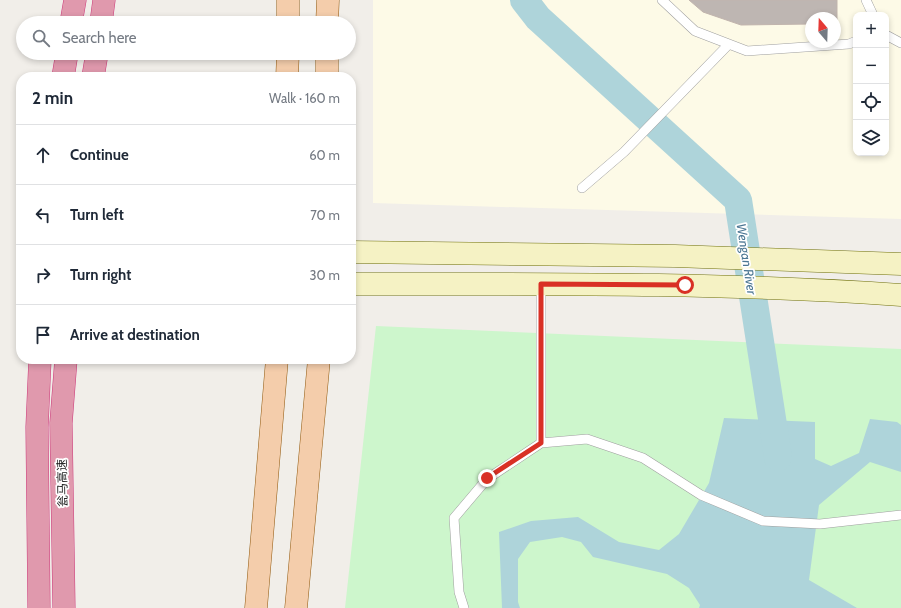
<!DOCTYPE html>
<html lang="en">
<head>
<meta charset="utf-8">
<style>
	:root { --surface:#fff; --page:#f2f2f3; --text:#1f2937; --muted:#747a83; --line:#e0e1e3 }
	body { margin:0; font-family:Cabin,"Noto Sans SC",sans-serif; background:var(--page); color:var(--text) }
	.controls { position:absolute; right:12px; top:12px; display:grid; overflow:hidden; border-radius:8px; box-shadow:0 2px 6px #0003 }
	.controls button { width:36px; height:36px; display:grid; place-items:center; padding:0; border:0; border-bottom:1px solid var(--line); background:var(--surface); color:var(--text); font:20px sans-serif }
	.compass { position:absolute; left:805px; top:12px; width:36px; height:36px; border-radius:50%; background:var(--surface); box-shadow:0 2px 6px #0003; rotate:341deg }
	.stop { position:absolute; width:12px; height:12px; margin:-9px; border:3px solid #d93025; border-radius:50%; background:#fff }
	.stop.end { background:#d93025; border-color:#fff; box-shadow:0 1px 4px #0008 }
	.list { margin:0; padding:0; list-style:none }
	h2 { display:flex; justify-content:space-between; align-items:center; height:52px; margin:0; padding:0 16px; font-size:17px }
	h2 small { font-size:13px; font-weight:400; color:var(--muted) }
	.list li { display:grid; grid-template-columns:26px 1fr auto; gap:12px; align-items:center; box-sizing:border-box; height:60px; padding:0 16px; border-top:1px solid var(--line) }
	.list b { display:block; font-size:15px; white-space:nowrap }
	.list em { font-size:13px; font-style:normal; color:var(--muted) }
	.icon { flex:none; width:22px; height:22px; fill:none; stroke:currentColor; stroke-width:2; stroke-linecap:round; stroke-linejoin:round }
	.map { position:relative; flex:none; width:901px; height:608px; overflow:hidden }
	.search { position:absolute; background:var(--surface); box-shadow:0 2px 6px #0003; left:16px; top:16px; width:340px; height:44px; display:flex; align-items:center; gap:10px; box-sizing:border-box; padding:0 14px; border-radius:22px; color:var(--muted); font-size:15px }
	.panel { position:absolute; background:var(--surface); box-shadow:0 2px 6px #0003; left:16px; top:72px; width:340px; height:292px; border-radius:16px }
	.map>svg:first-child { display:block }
	.education { fill:#fdfae7; fill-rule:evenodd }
	.park { fill:#cdf6cc }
	.water { fill:#aed4da }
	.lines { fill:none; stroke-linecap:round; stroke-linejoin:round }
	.river { stroke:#aed4da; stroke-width:28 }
	.building { fill:#beb6b2; stroke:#c1b4ad }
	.service-casing { stroke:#9f9f9f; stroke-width:10 }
	.secondary-casing { stroke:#71720f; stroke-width:23 }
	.primary-casing { stroke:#91590e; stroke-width:23 }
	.motorway-casing { stroke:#cc397a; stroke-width:23 }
	.service { stroke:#fff; stroke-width:9 }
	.secondary { stroke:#f5f2c4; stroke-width:22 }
	.primary { stroke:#f4cdab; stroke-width:22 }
	.motorway { stroke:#e099ad; stroke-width:22 }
	.route { stroke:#d93025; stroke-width:5 }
	.labels { text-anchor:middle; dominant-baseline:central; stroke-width:3.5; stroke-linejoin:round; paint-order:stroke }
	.street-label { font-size:12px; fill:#222; stroke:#fff }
	.water-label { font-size:13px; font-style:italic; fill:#4b7693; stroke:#fff }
</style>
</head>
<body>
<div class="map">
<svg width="901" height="608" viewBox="0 0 901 608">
	<rect width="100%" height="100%" fill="#f1eee9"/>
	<path class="education" d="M373 0H901V219L373 203ZM856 15H886V153H856ZM811 18H835V42H811Z"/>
	<path class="park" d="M376 326 901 349V608H345Z"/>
	<path class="water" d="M724 418 815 422V459L831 466 859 453 870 419 897 422 901 425V472L870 462 819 505 809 580 857 608H699L700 605 689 588 667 574 593 557 581 542 562 537 530 542 518 559V602L520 608H502L499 532 531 521 578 517 619 542 659 550 679 534 709 483Z"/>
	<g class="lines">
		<path class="river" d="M524 0 538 18 738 200 778 457"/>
	</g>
	<path class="building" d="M689 0H837V24H835V18H811V24L741 25 703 12Z"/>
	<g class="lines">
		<defs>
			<path id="service" d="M662 0 695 31 747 51 849 44 856 41
				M866 0 873 15
				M886 35 901 43
				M582 188 624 152 729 44
				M541 285V443
				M464 608 459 592 454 518 487 479 541 443 587 439 643 458 701 495 763 521 820 524 901 515"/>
			<path id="secondary" d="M351 252 675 256 901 264
				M351 284C534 284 718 282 901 295"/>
			<path id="primary" d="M288 23V0
				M327 23 328 0
				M287 77 288 53
				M327 77V53
				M256 608 277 359
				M296 608 319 359"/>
			<path id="motorway" d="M71 23 75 0
				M101 23 104 0
				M63 77 67 53
				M93 77 97 53
				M39 608 37 427 40 359
				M64 608 61 423 66 359"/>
		</defs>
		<use href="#service" class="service-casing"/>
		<use href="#secondary" class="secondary-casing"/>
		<use href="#primary" class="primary-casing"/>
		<use href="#motorway" class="motorway-casing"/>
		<use href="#service" class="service"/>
		<use href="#secondary" class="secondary"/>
		<use href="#primary" class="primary"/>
		<use href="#motorway" class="motorway"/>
	</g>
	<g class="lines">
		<path class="route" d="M487 478 541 443V284L685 285"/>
	</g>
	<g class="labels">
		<g class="street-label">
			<text transform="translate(62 483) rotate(-91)">瓮马高速</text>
		</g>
		<g class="water-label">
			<text transform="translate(747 259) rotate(81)">Wengan River</text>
		</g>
	</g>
</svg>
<div class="controls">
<button>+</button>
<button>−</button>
<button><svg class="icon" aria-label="locate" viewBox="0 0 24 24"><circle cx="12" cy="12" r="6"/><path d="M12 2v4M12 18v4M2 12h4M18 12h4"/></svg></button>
<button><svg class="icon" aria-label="layers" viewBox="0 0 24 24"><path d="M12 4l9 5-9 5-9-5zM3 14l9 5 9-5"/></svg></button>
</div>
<svg class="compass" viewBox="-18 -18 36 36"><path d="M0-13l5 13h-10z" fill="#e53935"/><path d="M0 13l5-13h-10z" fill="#747a83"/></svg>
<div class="stop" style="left:685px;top:285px"></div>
<div class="stop end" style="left:487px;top:478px"></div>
<div class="search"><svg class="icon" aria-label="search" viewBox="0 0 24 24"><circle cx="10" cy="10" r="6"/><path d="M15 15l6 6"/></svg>Search here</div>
<section class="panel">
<h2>2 min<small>Walk · 160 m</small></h2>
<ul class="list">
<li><svg class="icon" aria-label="ahead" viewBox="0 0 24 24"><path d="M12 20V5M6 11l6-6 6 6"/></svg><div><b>Continue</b></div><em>60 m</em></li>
<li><svg class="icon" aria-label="left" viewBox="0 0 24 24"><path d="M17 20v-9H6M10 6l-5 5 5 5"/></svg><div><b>Turn left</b></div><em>70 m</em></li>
<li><svg class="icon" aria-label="right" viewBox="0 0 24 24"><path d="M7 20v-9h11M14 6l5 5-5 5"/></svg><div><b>Turn right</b></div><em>30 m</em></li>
<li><svg class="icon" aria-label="arrive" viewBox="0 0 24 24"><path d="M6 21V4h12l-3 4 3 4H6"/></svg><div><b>Arrive at destination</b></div></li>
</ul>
</section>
</div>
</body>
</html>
